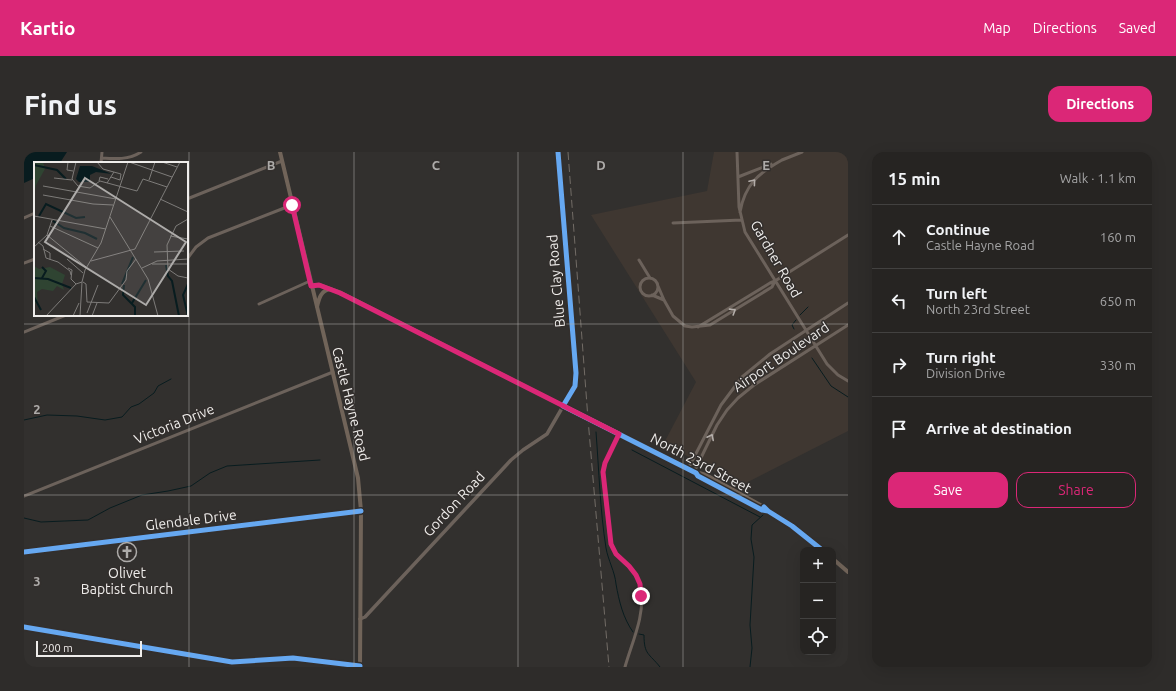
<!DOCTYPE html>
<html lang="en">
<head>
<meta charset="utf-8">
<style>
	:root { --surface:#262422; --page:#2e2c2a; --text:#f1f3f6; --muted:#a4a4a5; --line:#424140; --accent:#db2777 }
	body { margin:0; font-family:Ubuntu,sans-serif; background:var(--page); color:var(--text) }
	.controls { position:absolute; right:12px; bottom:12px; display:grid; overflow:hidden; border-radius:8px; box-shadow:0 4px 16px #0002 }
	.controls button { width:36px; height:36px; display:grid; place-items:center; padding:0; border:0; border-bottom:1px solid var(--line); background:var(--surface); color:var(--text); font:20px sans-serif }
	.scale { position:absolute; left:12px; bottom:10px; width:106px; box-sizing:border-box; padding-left:4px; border:2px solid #efedeb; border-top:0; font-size:11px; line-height:14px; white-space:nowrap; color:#efedeb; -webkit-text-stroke:3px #332f2d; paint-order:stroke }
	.stop { position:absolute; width:12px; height:12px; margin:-9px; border:3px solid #db2777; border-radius:50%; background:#fff }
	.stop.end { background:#db2777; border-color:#fff; box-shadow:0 1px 4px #0008 }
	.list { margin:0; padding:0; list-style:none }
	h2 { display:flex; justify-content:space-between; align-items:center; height:52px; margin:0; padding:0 16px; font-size:17px }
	h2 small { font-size:13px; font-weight:400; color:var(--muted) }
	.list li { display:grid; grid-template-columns:26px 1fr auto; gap:12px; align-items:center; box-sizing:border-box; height:64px; padding:0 16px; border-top:1px solid var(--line) }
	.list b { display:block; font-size:15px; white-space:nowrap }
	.list p { margin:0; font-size:13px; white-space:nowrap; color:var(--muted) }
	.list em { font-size:13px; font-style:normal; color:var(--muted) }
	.actions { display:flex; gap:8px; padding:12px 16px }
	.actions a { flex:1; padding:9px 0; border:1px solid var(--accent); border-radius:12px; text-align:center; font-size:14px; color:var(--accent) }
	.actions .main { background:var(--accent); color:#fff }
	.icon { flex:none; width:22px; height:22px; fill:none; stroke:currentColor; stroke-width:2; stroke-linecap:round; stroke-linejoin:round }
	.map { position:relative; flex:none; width:824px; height:515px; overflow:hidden; border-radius:12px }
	header { display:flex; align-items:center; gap:24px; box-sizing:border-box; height:56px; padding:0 20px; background:var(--accent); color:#fff }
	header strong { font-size:19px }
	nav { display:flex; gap:22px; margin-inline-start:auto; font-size:14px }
	.intro { display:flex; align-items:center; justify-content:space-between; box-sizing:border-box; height:96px; padding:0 24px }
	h1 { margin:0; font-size:28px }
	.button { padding:10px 18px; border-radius:12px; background:var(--accent); color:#fff; font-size:14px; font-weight:700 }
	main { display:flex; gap:24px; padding:0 24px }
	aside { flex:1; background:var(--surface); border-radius:12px; box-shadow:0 4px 16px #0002 }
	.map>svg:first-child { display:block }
	.built { fill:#3f3731 }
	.water { fill:#081c1f }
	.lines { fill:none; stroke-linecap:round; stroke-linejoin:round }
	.stream { stroke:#081c1f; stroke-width:1 }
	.minor { stroke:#6c625b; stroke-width:3 }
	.tertiary { stroke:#6c625b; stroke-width:3.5 }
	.secondary { stroke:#716459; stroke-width:4 }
	.rail { stroke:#726c66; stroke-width:1; stroke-dasharray:8 4; stroke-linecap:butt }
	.cycleway-casing { stroke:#332f2d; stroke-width:8 }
	.cycleway { stroke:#66a8f1; stroke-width:5 }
	.oneway { stroke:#b4aeaa }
	.route { stroke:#db2777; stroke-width:5 }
	.grid { fill:none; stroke:#adaba9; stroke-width:1; stroke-opacity:0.55 }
	.labels { text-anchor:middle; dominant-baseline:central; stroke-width:3; stroke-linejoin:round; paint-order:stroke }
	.street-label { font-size:14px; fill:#efedeb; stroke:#332f2d }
	.poi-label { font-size:14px; fill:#efedeb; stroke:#332f2d }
	.inset-river { fill:none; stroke:#081c1f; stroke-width:2 }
	.inset-road { fill:none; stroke:#7e7c7a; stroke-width:1 }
	.view { fill:#adaba9; fill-opacity:0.15; stroke:#adaba9; stroke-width:2 }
	.inset-edge { fill:none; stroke:#efedeb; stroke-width:2 }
	.grid-label { font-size:13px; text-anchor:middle; font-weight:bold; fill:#adaba9; stroke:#332f2d; stroke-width:3; stroke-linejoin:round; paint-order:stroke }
</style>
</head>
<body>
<header>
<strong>Kartio</strong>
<nav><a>Map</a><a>Directions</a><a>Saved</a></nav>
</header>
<div class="intro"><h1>Find us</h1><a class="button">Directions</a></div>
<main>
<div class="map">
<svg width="824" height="515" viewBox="0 0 824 515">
	<rect width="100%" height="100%" fill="#32302e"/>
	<path class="built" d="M690 0H824V279L716 334 640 291 672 230 567 63 683 39Z"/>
	<path class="water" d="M0 0H43L36 11H11V26L0 31Z"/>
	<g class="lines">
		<path class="stream" d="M776 163 784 155
			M770 177 768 173 772 168
			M788 206 807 234 824 245
			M0 268 23 263 53 264 81 268 98 265 107 255 115 252 130 241 134 234 147 227
			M572 280C575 318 576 358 582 396 584 408 591 420 592 432 595 449 599 466 609 480
			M608 298 736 365
			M0 366 17 370 64 368 86 356 118 343 144 339 167 334 186 321 203 314 296 308
			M615 482 620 483C620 503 625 501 636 515
			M726 515 728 496 726 473 730 405 727 387 728 373 739 363"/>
		<path class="minor" d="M713 0 715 55 721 80 803 212 814 223 824 229
			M78 6C91 7 105 8 117 0
			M758 8 778 0
			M77 11 78 0
			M714 25 747 12
			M163 47 258 9
			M716 60C721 32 735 21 758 8
			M0 66 11 61
			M649 71 717 68
			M163 107 172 95 184 86 268 53
			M615 108 626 126
			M0 111 11 107
			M616 135a9 9 0 1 1 18 0a9 9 0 1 1-18 0Z
			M634 134 640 148 649 164 661 174 668 175 686 173 748 135 751 129
			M628 143 640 148
			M235 152 286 129
			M674 175 746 131 751 129 824 83
			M0 180 42 163
			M595 282 581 311 579 320C580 336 582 352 584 368 585 378 585 389 590 398 598 414 613 414 617 438 621 464 608 490 601 515
			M664 317 697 253 718 225 746 202 824 151
			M670 320 693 273 703 258 714 246 730 233 824 173
			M0 344 309 220
			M0 400 337 359
			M0 475 208 510 269 506 336 514"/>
		<path class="tertiary" d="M336 467 341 465 487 308 499 298 523 282 549 237 552 230V221L534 0"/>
		<path class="secondary" d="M256 0 334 326 337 359 336 515
			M287 134 295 133 317 141 672 321 674 324 738 358 744 359
			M293 155C295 146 297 138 307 137
			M672 321H675L682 323 740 355 744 359 768 374 798 398
			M809 407 824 420"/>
		<path class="rail" d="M544 0 564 267 585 515"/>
		<defs>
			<path id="cycleway" d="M534 0 552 221 551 234 539 254 672 321 674 324 738 358 744 359
				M740 355 744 359 768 374 798 398
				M0 400 337 359
				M0 475 208 510 269 506 336 514"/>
		</defs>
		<use href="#cycleway" class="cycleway-casing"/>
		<use href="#cycleway" class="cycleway"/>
	</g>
	<defs><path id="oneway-chevron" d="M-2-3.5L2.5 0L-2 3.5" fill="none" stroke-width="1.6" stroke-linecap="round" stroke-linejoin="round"/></defs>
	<g class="oneway">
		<use href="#oneway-chevron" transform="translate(729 30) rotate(-50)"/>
		<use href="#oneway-chevron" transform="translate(709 159) rotate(-32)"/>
		<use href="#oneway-chevron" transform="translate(687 285) rotate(-63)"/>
	</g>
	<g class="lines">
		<path class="route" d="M268 53 287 134 295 133 316 141 595 282 581 311 579 320 587 392 592 402 605 414 612 423 616 432 617 444"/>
	</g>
	<path class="grid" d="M165 0V515M330 0V515M494 0V515M659 0V515M0 172H824M0 343H824"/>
	<defs>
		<symbol id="church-ring" viewBox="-11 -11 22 22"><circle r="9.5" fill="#332f2d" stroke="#adaba9" stroke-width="1.5"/><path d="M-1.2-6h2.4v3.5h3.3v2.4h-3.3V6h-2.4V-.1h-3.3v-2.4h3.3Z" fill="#adaba9"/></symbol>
	</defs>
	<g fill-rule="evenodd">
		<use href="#church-ring" x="92" y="389" width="22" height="22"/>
	</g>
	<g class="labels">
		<g class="street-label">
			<text transform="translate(752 107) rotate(60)">Gardner Road</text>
			<text transform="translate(532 129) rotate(-95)">Blue Clay Road</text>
			<text transform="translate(757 205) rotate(-34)">Airport Boulevard</text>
			<text transform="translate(327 252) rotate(76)">Castle Hayne Road</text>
			<text transform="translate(150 272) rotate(-22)">Victoria Drive</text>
			<text transform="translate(677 311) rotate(28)">North 23rd Street</text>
			<text transform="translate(430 352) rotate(-47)">Gordon Road</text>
			<text transform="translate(167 368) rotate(-7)">Glendale Drive</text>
		</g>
		<g class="poi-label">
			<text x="103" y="421">Olivet<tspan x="103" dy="16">Baptist Church</tspan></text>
		</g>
	</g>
	<g transform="translate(10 10)">
		<rect width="154" height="154" fill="#32302e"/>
		<path d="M0 0H9L11 7 2 23 0 34ZM0 104 5 107 16 105 31 113 28 122 30 128 23 124 19 129 8 127 3 130 4 144 0 139Z" fill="#2f4432"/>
		<path d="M46 4H58L78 12 62 10 56 13V20H45L42 17Z" fill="#081c1f"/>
		<path class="inset-river" d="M0 3 23 8 32 17M5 54 12 42 42 56 51 55M19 59 30 66 51 71 63 77M132 103 134 114 138 119 145 154M0 116 14 117 37 126M8 116 12 109 8 105M88 122 99 95M90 123 89 133 101 145V154M0 135 7 148M98 141 112 118M154 154 149 133 154 122"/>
		<path class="inset-road" d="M34 0 33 8 39 9M42 0 38 17 44 24 56 26 66 19 103 29 109 17 133 25M63 0 69 7 87 12 86 18 77 15M95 0 138 15M128 0 143 5M20 16 38 18M115 18 121 0M65 19 66 15 74 17M73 21 80 10M9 24 82 37M9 33 59 42 79 43M126 37 154 50M0 54 72 67M76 55 114 117 124 154M154 57 142 64 133 83 134 107 144 114 154 116M16 64 64 86M13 73 52 105M13 73 18 58M136 74 154 77M4 80 9 84 12 96 24 100 36 109 37 113M0 85 13 73M9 87 16 91V98M120 90 150 89M33 97 49 111M57 99 101 87 146 0M118 102H154M34 106 38 108 37 117 42 122M108 106 123 99 154 97M49 120 52 122 53 140 75 141 92 118 93 109 102 97M53 151 64 123M12 154 42 122 48 120 51 108 67 81 94 0M39 154 45 141M46 154 48 120M58 154 63 141"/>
		<path class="view" d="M51 16 152 80 112 143 11 80Z"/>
		<rect width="154" height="154" class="inset-edge"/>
	</g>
	<g class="grid-label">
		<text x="247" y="18">B</text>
		<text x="412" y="18">C</text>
		<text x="577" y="18">D</text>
		<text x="742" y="18">E</text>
		<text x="13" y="262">2</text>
		<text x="13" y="434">3</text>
	</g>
</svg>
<div class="controls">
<button>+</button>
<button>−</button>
<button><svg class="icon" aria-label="locate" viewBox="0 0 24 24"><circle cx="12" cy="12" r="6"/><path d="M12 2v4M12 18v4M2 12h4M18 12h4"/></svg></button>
</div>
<div class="scale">200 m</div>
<div class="stop" style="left:268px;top:53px"></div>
<div class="stop end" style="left:617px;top:444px"></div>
</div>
<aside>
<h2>15 min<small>Walk · 1.1 km</small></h2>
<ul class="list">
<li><svg class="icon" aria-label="ahead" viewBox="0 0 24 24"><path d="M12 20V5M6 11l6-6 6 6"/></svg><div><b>Continue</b><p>Castle Hayne Road</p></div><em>160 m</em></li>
<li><svg class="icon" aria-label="left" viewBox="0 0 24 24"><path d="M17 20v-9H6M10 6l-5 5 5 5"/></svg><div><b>Turn left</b><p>North 23rd Street</p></div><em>650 m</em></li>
<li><svg class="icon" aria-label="right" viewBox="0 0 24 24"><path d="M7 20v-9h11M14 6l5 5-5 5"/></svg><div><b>Turn right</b><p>Division Drive</p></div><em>330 m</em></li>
<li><svg class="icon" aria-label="arrive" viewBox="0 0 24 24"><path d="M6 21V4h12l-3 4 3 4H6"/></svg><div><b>Arrive at destination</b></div></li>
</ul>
<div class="actions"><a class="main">Save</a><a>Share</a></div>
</aside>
</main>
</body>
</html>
